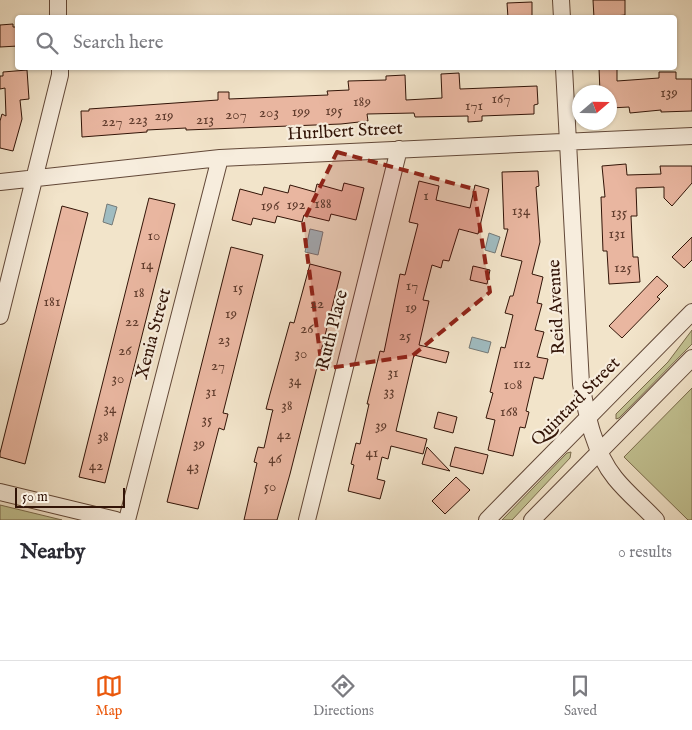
<!DOCTYPE html>
<html lang="en">
<head>
<meta charset="utf-8">
<style>
	:root { --surface:#fff; --page:#f2f2f3; --text:#2b2b33; --muted:#7c7c81; --line:#e1e1e2; --accent:#ea580c }
	body { margin:0; font-family:"IM FELL English",serif; background:var(--page); color:var(--text) }
	.compass { position:absolute; left:572px; top:85px; width:45px; height:45px; border-radius:50%; background:var(--surface); box-shadow:0 1px 4px #0004; rotate:70deg }
	.scale { position:absolute; left:15px; bottom:12px; width:110px; box-sizing:border-box; padding-left:5px; border:2px solid #321407; border-top:0; font-size:14px; line-height:18px; white-space:nowrap; color:#321407; -webkit-text-stroke:4px #f7eddd; paint-order:stroke }
	.list { margin:0; padding:0; list-style:none }
	h2 { display:flex; justify-content:space-between; align-items:center; height:65px; margin:0; padding:0 20px; font-size:21px }
	h2 small { font-size:16px; font-weight:400; color:var(--muted) }
	.icon { flex:none; width:28px; height:28px; fill:none; stroke:currentColor; stroke-width:2; stroke-linecap:round; stroke-linejoin:round }
	.map { position:relative; flex:none; width:692px; height:520px; overflow:hidden }
	.search { position:absolute; background:var(--surface); box-shadow:0 1px 4px #0004; left:15px; right:15px; top:15px; height:55px; display:flex; align-items:center; gap:12px; box-sizing:border-box; padding:0 18px; border-radius:5px; color:var(--muted); font-size:19px }
	.sheet { height:140px; background:var(--surface) }
	nav { display:flex; justify-content:space-around; align-items:center; box-sizing:border-box; height:70px; border-top:1px solid var(--line); background:var(--surface); font-size:14px; color:var(--muted) }
	nav a { display:grid; justify-items:center; gap:2px }
	nav .on { color:var(--accent) }
	.map>svg:first-child { display:block }
	.green { fill:#c2c292; stroke:#7a6b4c }
	.water { fill:#a0bcc1; stroke:#747977 }
	.building { fill:#e9b6a0; stroke:#321407 }
	.lines { fill:none; stroke-linecap:round; stroke-linejoin:round }
	.street-casing { stroke:#624838; stroke-width:18 }
	.street { stroke:#f7eddd; stroke-width:16 }
	.marked { fill:#8f2418; fill-opacity:0.2; stroke:#8f2418; stroke-width:4; stroke-dasharray:10 6; stroke-linejoin:round }
	.labels { text-anchor:middle; dominant-baseline:central; stroke-width:4.5; stroke-linejoin:round; paint-order:stroke }
	.number-label { font-size:15px; fill:#603c2d }
	.street-label { font-size:18px; fill:#321407; stroke:#f7eddd }
</style>
</head>
<body>
<div class="map">
<svg width="692" height="520" viewBox="0 0 692 520">
	<rect width="100%" height="100%" fill="#f2e4ca"/>
	<filter id="stains"><feTurbulence type="fractalNoise" baseFrequency=".004" numOctaves="4"/><feColorMatrix values="0 0 0 0 .2 0 0 0 0 .09 0 0 0 0 .02 0 0 0 .5 -.17"/></filter>
	<radialGradient id="worn" r=".72"><stop offset=".6" stop-color="#630" stop-opacity="0"/><stop offset="1" stop-color="#630" stop-opacity=".3"/></radialGradient>
	<path class="green" d="M692 330V344L619 418 616 419V414L668 362Z
		M692 388V520H688L624 457Z
		M571 452 570 458 512 520H502L567 453Z
		M0 505 62 520H0Z"/>
	<path class="water" d="M107 204 117 207 112 225 103 222Z
		M310 229 323 232 318 255 305 252Z
		M489 233 500 237 495 253 485 250Z
		M472 337 491 342 488 353 469 348Z"/>
	<path class="building" d="M593 0H625V15L594 18Z
		M532 2V18H508L507 3Z
		M13 24V27H18V46L0 47V25Z
		M599 68H617V81L659 78V72H676V79H692V111L661 112V110L630 113 629 107 610 108V92H600Z
		M27 70 29 99 20 100 22 119 13 151 0 148V121L2 114 6 116 5 88 0 89V76H3V72Z
		M459 73 460 89 537 86 538 104 534 105V114L482 116V121L468 122V116L415 117 414 113 367 114 368 121 341 124 186 130V128L147 130V132L82 137 81 111H89V109L218 100V92H229V99L328 95 327 91 349 90 348 81 386 80V76L405 75 406 100 442 98 441 74Z
		M626 164 627 175 661 174 660 166H692V183L672 206 664 198V187L636 188 637 216H631L632 238 633 257H638L640 282 609 284 607 251H603L601 197H605L602 166Z
		M538 171 539 186 536 187 540 242 532 274 543 277 537 303 542 304 535 330 544 332 537 357 548 359 543 379 534 377 526 411 529 412 525 428 520 427 513 456 488 450 495 420 486 418 493 393 490 392 501 347 505 348 513 315 505 313 510 296H513L522 261 501 256 508 229H504L502 172Z
		M419 181 439 186 436 200 470 208 475 185 489 189 478 234 459 229 449 261 443 260 441 268 432 265 423 300 429 301 419 345 449 352 446 363 414 355 396 431 427 439 423 454 391 446 388 459 382 457 377 479 385 481 380 499 348 491 354 465 351 464 356 443 360 444 369 404H367L380 351 384 352 400 274 405 275 418 224 409 222Z
		M344 183 364 188 356 220 331 214 329 221 304 215 302 222 277 216 275 223 253 218 251 225 232 220 240 189 262 195 264 187 288 193 290 185 315 192 317 184 342 191Z
		M149 198 175 204 105 483 79 477Z
		M62 206 88 213 25 464 0 457V453Z
		M692 237V260L684 268 672 257Z
		M231 247 263 255 223 413 228 414 224 430 219 428 198 509 167 502Z
		M310 264 341 272 290 474 277 520H244L257 463 254 462 258 447 264 448 272 413 273 410 266 409 270 394 290 322 294 323Z
		M473 266 490 270 487 284 470 280Z
		M657 276 668 286 657 297 660 299 622 338 609 326Z
		M438 412 457 417 453 433 434 428Z
		M427 447 450 471 422 464Z
		M455 447 488 455 483 474 450 466Z
		M456 477 470 490 445 514 432 501Z"/>
	<g class="lines">
		<defs>
			<path id="street" d="M58 0V18
				M561 0 562 18
				M564 68 581 384C587 416 594 452 615 478 627 493 643 506 656 520
				M0 182 220 158 692 136
				M0 316 60 75V68
				M0 492 116 520
				M127 520 220 158
				M307 520 399 149
				M487 520 692 312
				M532 520 692 358"/>
		</defs>
		<use href="#street" class="street-casing"/>
		<use href="#street" class="street"/>
	</g>
	<path class="marked" d="M337 152 474 189 490 292 412 356 322 369 303 222Z"/>
	<g class="labels">
		<g class="number-label">
			<text x="669" y="92">139</text>
			<text x="501" y="98">167</text>
			<text x="362" y="101">189</text>
			<text x="474" y="105">171</text>
			<text x="334" y="110">195</text>
			<text x="301" y="111">199</text>
			<text x="269" y="112">203</text>
			<text x="236" y="114">207</text>
			<text x="164" y="115">219</text>
			<text x="138" y="119">223</text>
			<text x="205" y="119">213</text>
			<text x="112" y="121">227</text>
			<text x="426" y="195">1</text>
			<text x="323" y="203">188</text>
			<text x="296" y="204">192</text>
			<text x="270" y="205">196</text>
			<text x="521" y="210">134</text>
			<text x="619" y="212">135</text>
			<text x="617" y="233">131</text>
			<text x="154" y="235">10</text>
			<text x="147" y="264">14</text>
			<text x="623" y="267">125</text>
			<text x="412" y="285">17</text>
			<text x="238" y="287">15</text>
			<text x="139" y="292">18</text>
			<text x="52" y="301">181</text>
			<text x="317" y="303">22</text>
			<text x="411" y="307">19</text>
			<text x="231" y="313">19</text>
			<text x="132" y="321">22</text>
			<text x="307" y="328">26</text>
			<text x="405" y="335">25</text>
			<text x="224" y="339">23</text>
			<text x="125" y="350">26</text>
			<text x="301" y="353">30</text>
			<text x="522" y="363">112</text>
			<text x="218" y="365">27</text>
			<text x="393" y="372">31</text>
			<text x="118" y="378">30</text>
			<text x="295" y="380">34</text>
			<text x="513" y="384">108</text>
			<text x="211" y="391">31</text>
			<text x="389" y="391">33</text>
			<text x="287" y="405">38</text>
			<text x="110" y="408">34</text>
			<text x="509" y="411">168</text>
			<text x="207" y="419">35</text>
			<text x="381" y="425">39</text>
			<text x="284" y="434">42</text>
			<text x="103" y="436">38</text>
			<text x="199" y="443">39</text>
			<text x="372" y="452">41</text>
			<text x="275" y="458">46</text>
			<text x="96" y="465">42</text>
			<text x="193" y="466">43</text>
			<text x="270" y="486">50</text>
		</g>
		<g class="street-label">
			<text transform="translate(345 132) rotate(-3)">Hurlbert Street</text>
			<text transform="translate(557 307) rotate(-93)">Reid Avenue</text>
			<text transform="translate(333 330) rotate(-76)">Ruth Place</text>
			<text transform="translate(154 334) rotate(-75)">Xenia Street</text>
			<text transform="translate(576 402) rotate(-45)">Quintard Street</text>
		</g>
	</g>
	<rect width="100%" height="100%" filter="url(#stains)"/>
	<rect width="100%" height="100%" fill="url(#worn)"/>
</svg>
<svg class="compass" viewBox="-18 -18 36 36"><path d="M0-13l5 13h-10z" fill="#e53935"/><path d="M0 13l5-13h-10z" fill="#7c7c81"/></svg>
<div class="scale">50 m</div>
<div class="search"><svg class="icon" aria-label="search" viewBox="0 0 24 24"><circle cx="10" cy="10" r="6"/><path d="M15 15l6 6"/></svg>Search here</div>
</div>
<section class="sheet">
<h2>Nearby<small>0 results</small></h2>
<ul class="list">
</ul>
</section>
<nav>
<a class="on"><svg class="icon" aria-label="map" viewBox="0 0 24 24"><path d="M3 6l6-2 6 2 6-2v14l-6 2-6-2-6 2zM9 4v14M15 6v14"/></svg>Map</a>
<a><svg class="icon" aria-label="directions" viewBox="0 0 24 24"><path d="M12 3l9 9-9 9-9-9zM9 14v-3h6M13 9l2 2-2 2"/></svg>Directions</a>
<a><svg class="icon" aria-label="saved" viewBox="0 0 24 24"><path d="M7 4h10v16l-5-4-5 4z"/></svg>Saved</a>
</nav>
</body>
</html>
